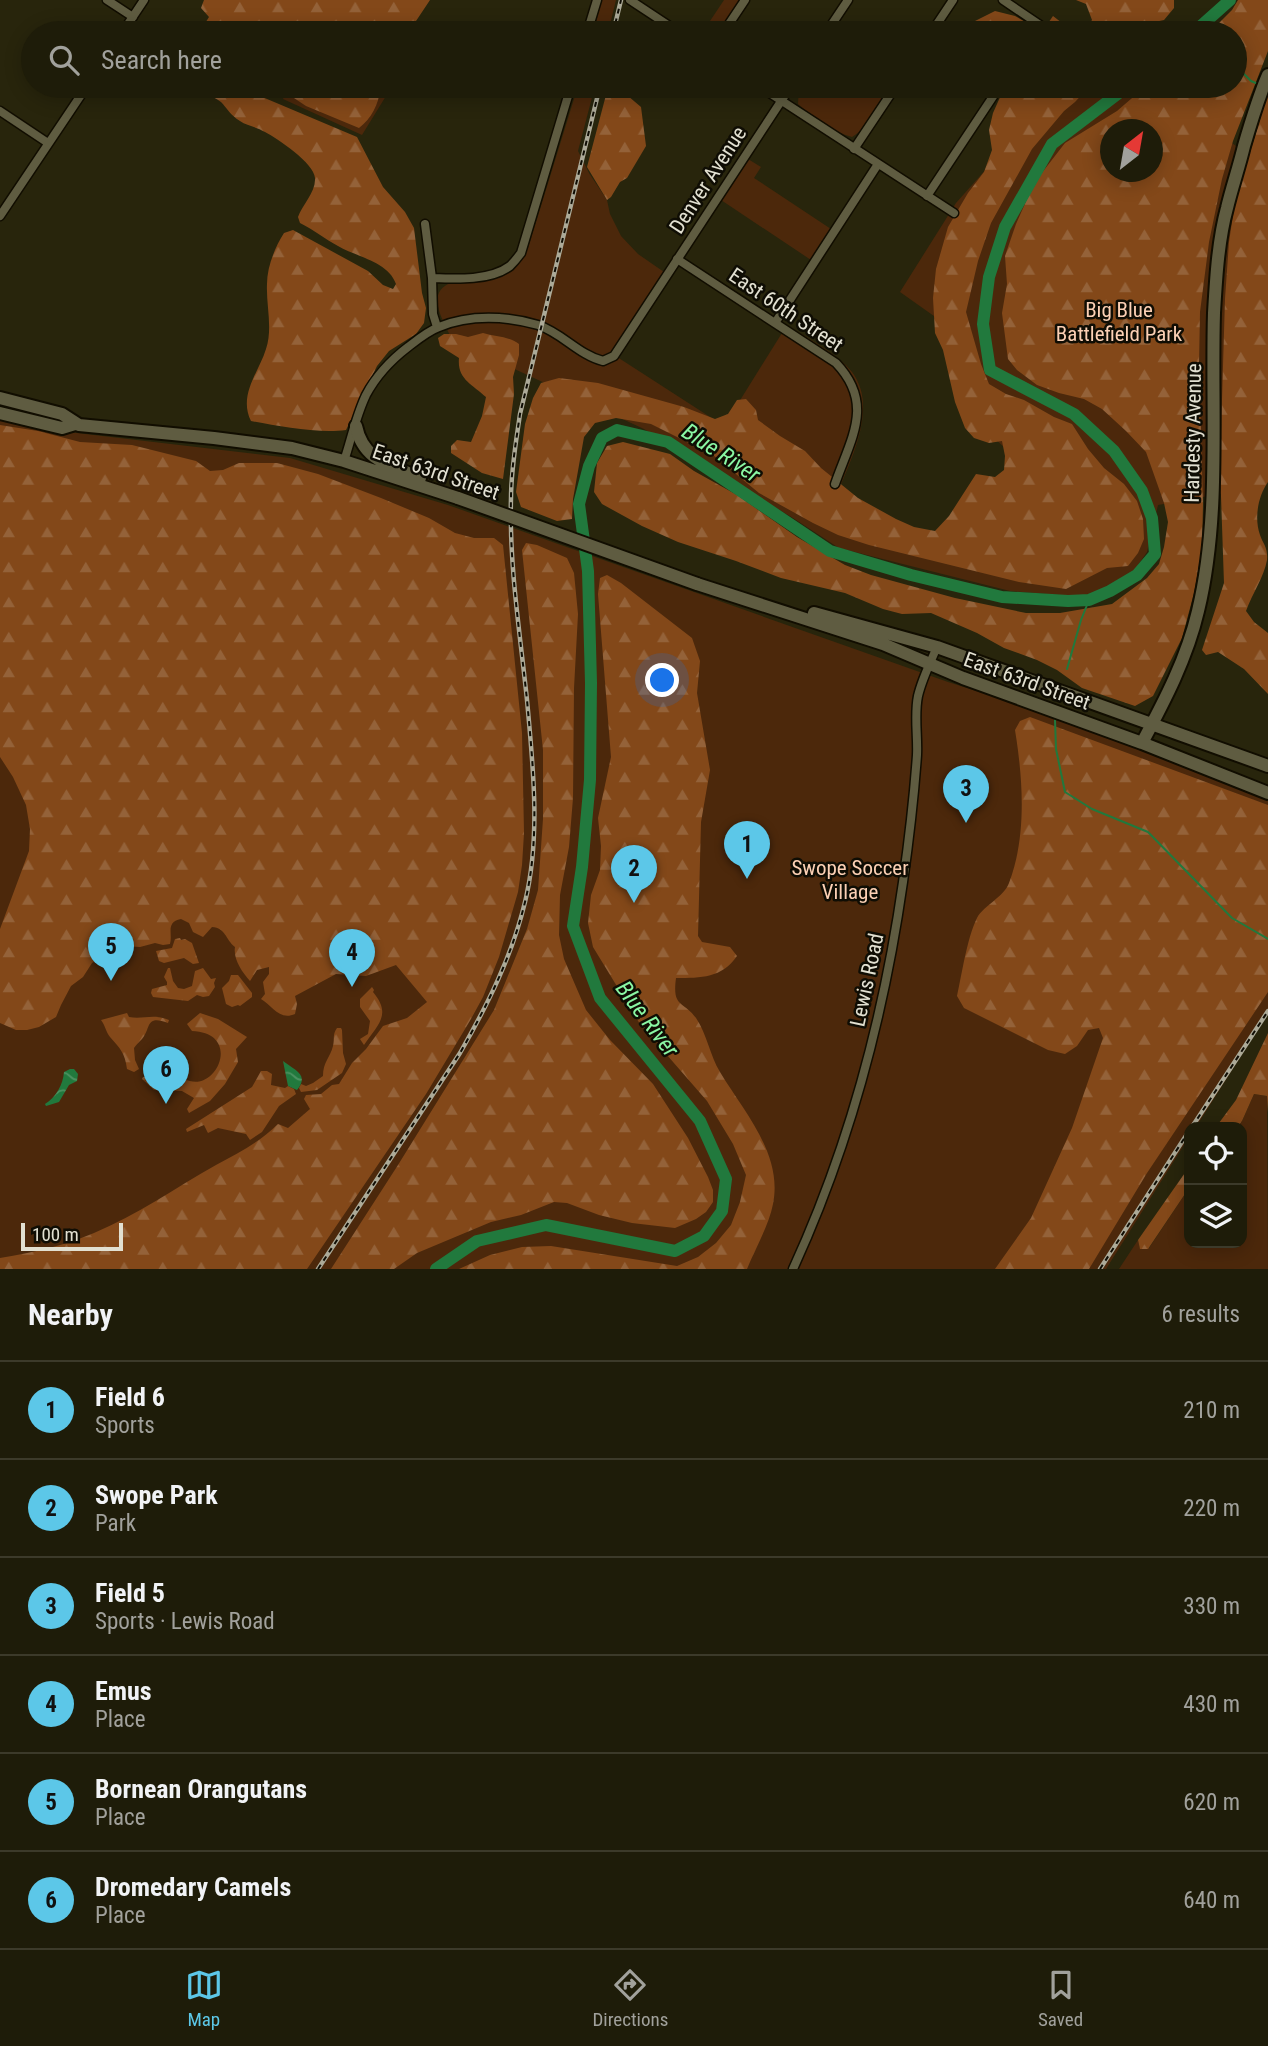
<!DOCTYPE html>
<html lang="en">
<head>
<meta charset="utf-8">
<style>
	:root { --surface:#1e1c09; --page:#2b2917; --text:#f1f3f6; --muted:#a1a19c; --line:#3c3a2a; --accent:#5cc7e8 }
	body { margin:0; font-family:"Roboto Condensed",sans-serif; background:var(--page); color:var(--text) }
	.controls { position:absolute; right:21px; bottom:21px; display:grid; overflow:hidden; border-radius:14px; box-shadow:0 4px 18px #0003 }
	.controls button { width:63px; height:63px; display:grid; place-items:center; padding:0; border:0; border-bottom:2px solid var(--line); background:var(--surface); color:var(--text); font:35px sans-serif }
	.compass { position:absolute; left:1100px; top:119px; width:63px; height:63px; border-radius:50%; background:var(--surface); box-shadow:0 4px 18px #0003; rotate:31deg }
	.scale { position:absolute; left:21px; bottom:18px; width:102px; box-sizing:border-box; padding-left:7px; border:4px solid #e2e0d1; border-top:0; font-size:19px; line-height:24px; white-space:nowrap; color:#e2e0d1; -webkit-text-stroke:5px #0f0d04; paint-order:stroke }
	.you { position:absolute; left:663px; top:681px; width:24px; height:24px; margin:-18px; border:5px solid #fff; border-radius:50%; background:#1a73e8; box-shadow:0 0 0 10px #1a73e833 }
	.badge { display:grid; place-items:center; width:46px; height:46px; border-radius:50%; background:var(--accent); color:#111; font-size:23px; font-weight:700 }
	.pin { position:absolute; translate:-50% -58px; filter:drop-shadow(0 2px 4px #0008) }
	.pin::after { content:''; position:absolute; top:37px; width:24px; height:21px; background:inherit; clip-path:polygon(0 0,100% 0,50% 100%) }
	.list { margin:0; padding:0; list-style:none }
	h2 { display:flex; justify-content:space-between; align-items:center; height:91px; margin:0; padding:0 28px; font-size:30px }
	h2 small { font-size:23px; font-weight:400; color:var(--muted) }
	.list li { display:grid; grid-template-columns:46px 1fr auto; gap:21px; align-items:center; box-sizing:border-box; height:98px; padding:0 28px; border-top:2px solid var(--line) }
	.list b { display:block; font-size:26px; white-space:nowrap }
	.list p { margin:0; font-size:23px; white-space:nowrap; color:var(--muted) }
	.list em { font-size:23px; font-style:normal; color:var(--muted) }
	.icon { flex:none; width:38px; height:38px; fill:none; stroke:currentColor; stroke-width:2; stroke-linecap:round; stroke-linejoin:round }
	.map { position:relative; flex:none; width:1268px; height:1269px; overflow:hidden }
	.search { position:absolute; background:var(--surface); box-shadow:0 4px 18px #0003; left:21px; right:21px; top:21px; height:77px; display:flex; align-items:center; gap:18px; box-sizing:border-box; padding:0 24px; border-radius:38px; color:var(--muted); font-size:26px }
	.sheet { height:679px; background:var(--surface) }
	nav { display:flex; justify-content:space-around; align-items:center; box-sizing:border-box; height:98px; border-top:2px solid var(--line); background:var(--surface); font-size:19px; color:var(--muted) }
	nav a { display:grid; justify-items:center; gap:4px }
	nav .on { color:var(--accent) }
	.map>svg:first-child { display:block }
	.green { fill:#4c280b; fill-rule:evenodd }
	.forest { fill:url(#forest-firs); fill-rule:evenodd }
	.water { fill:url(#water-waves) }
	.lines { fill:none; stroke-linecap:round; stroke-linejoin:round }
	.stream { stroke:#21793d; stroke-width:2 }
	.river { stroke:#21793d; stroke-width:12 }
	.minor-casing { stroke:#110d00; stroke-width:11 }
	.secondary-casing { stroke:#110d00; stroke-width:16 }
	.minor { stroke:#5f5c41; stroke-width:8 }
	.secondary { stroke:#5f5c41; stroke-width:12 }
	.rail-casing { stroke:#acaa98; stroke-width:4.5 }
	.rail { stroke:#0f0d04; stroke-width:2; stroke-dasharray:5; stroke-linecap:butt }
	.secondary-bridge-casing { stroke:#110d00; stroke-width:16; stroke-linecap:butt }
	.secondary-bridge { stroke:#5f5c41; stroke-width:12 }
	.labels { text-anchor:middle; dominant-baseline:central; stroke-width:5; stroke-linejoin:round; paint-order:stroke }
	.street-label { font-size:21px; fill:#e2e0d1; stroke:#0f0d04 }
	.park-label { font-size:21px; fill:#fcd0b4; stroke:#0f0d04 }
	.water-label { font-size:23px; font-style:italic; fill:#8af7a3; stroke:#0f0d04 }
</style>
</head>
<body>
<div class="map">
<svg width="1268" height="1269" viewBox="0 0 1268 1269">
	<defs>
		<pattern id="forest-firs" width="22" height="20" patternUnits="userSpaceOnUse" patternTransform="scale(1.75)"><rect width="22" height="20" fill="#834819"/><path d="M5 1l3.5 6h-7zM16 11l3.5 6h-7z" fill="#946239"/></pattern>
		<pattern id="water-waves" width="16" height="10" patternUnits="userSpaceOnUse" patternTransform="scale(1.75)"><rect width="16" height="10" fill="#21793d"/><path d="M0 5q4-4 8 0t8 0" fill="none" stroke="#4c9261"/></pattern>
	</defs>
	<rect width="100%" height="100%" fill="#28250c"/>
	<path class="green" d="M602 0H616L608 33H593Z
		M724 0H741L720 33H702Z
		M288 86H368L386 96 362 135 283 99Z
		M578 86H595L578 151 589 173 607 200 610 214 621 236 638 254 664 272 611 353 724 426 787 325C807 338 838 354 852 372 879 408 850 460 837 495L940 556 1023 465 962 408 965 338 900 292 956 203 1060 86H1154L1236 146 1254 156 1231 492 1158 505 1147 552 1122 588 1098 598 1010 591 839 548 793 518 644 429 452 340C444 321 423 292 453 282L514 268 521 260 528 248ZM1110 130H1152V172H1110Z
		M799 86H892C881 103 871 126 852 137 833 132 813 117 798 104Z
		M748 159 761 167 754 178 831 229 811 260 721 200Z
		M0 419 77 433 290 458 448 505 948 682 1142 743 1268 793V1013L1196 1127H1189V1137L1106 1269H0Z
		M1254 1094 1267 1096 1268 1269H1119L1138 1240 1140 1248H1149L1189 1188V1243H1242V1127H1237L1242 1121Z"/>
	<path class="forest" d="M204 0H430L408 33H199L209 17 201 8Z
		M1076 0H1174V8L1164 20 1150 23 1144 33H1083L1092 20 1086 4Z
		M1238 0H1268V51L1233 141 1222 179 1209 242 1200 312 1199 365 1203 504 1202 549 1194 593 1182 638 1153 696 1135 706 1082 688 1057 670 1037 660 1004 648 977 633 931 613 902 614 883 609 845 593 781 578 736 561 678 542 642 526 602 504 594 492 597 463 607 446 623 442 670 454 694 471 737 495 797 537 845 565 871 575 955 598 1026 613H1060L1112 604 1147 578 1159 564 1164 547 1168 522 1164 503 1146 452 1126 431 1102 409 1084 399 1059 393 1037 385 1017 370 1008 359 1002 313 1007 284 1005 256 1016 224 1028 197 1041 174 1065 143 1117 111 1146 86H1235V33H1209L1232 10ZM1110 130H1152V172H1110Z
		M995 11 1015 16 1042 32 1053 16 1075 33H962L967 25Z
		M187 86H236L357 137 383 187 405 212 414 228 422 293 426 308 424 323 416 334 389 351 377 366 346 430C319 434 278 426 251 421 238 395 259 372 266 349 273 328 266 305 267 284 267 267 275 247 284 233L293 230 368 271 383 285 393 289 396 284C388 261 356 257 338 246 325 239 314 230 300 223L298 217C302 205 316 192 315 178 314 163 278 139 265 132 257 127 247 126 240 121 230 115 227 108 221 102 212 95 197 91 187 86Z
		M266 86H376L380 89C379 104 371 119 359 128L306 106 282 90Z
		M1005 86H1087V89L1075 102 1064 111 1032 149 991 223 978 261 966 312 981 364 989 384 1006 394 1024 400 1054 417 1072 424 1088 449 1104 468 1124 484 1137 501 1143 519 1144 539 1138 553 1128 566 1107 568 1066 589 1019 582 869 545 838 535 813 523 759 493 713 455 651 424 616 418 595 423 584 437 573 499 572 519 557 521 521 507 516 492 525 424 533 398 541 383 559 378 598 383 684 407 715 419 728 414 737 400 746 399 756 410 758 420 780 436 805 451 821 468 858 498 896 519 914 527 935 531 949 516 976 474 995 477 1004 470 1005 456 1002 441 989 443 974 438 965 428 955 402 943 350 935 333 933 298 936 269 948 227 968 193 984 172 992 150 989 130 993 113Z
		M613 89 628 96 641 107 646 146 627 178 620 182 611 197 607 200 587 167 606 95Z
		M1268 93V482C1258 496 1254 518 1260 535 1263 544 1268 547 1267 560 1264 577 1252 594 1246 611L1254 622 1268 633V694L1244 669 1218 652 1206 655 1202 650 1224 583 1220 467 1225 299 1229 242 1235 202Z
		M483 333C495 337 509 336 519 344V355L513 377 514 394 503 479 482 473 451 453V446L457 440 471 442 482 416 486 397C472 384 457 379 459 358L440 346 438 338 444 334H456L468 337Z
		M0 425 38 431 80 442 132 445 196 461 210 471 223 470 239 463H277L318 474 381 498 429 518 455 533 474 538H494L503 545 522 733 524 833 522 865 518 892 499 957 483 997 471 1019 426 1094 307 1269H0V1258C31 1253 64 1246 94 1233 137 1215 175 1188 216 1165 238 1153 260 1142 278 1124L288 1128 310 1109 304 1099 306 1095 321 1094 332 1085 339 1084 352 1063 366 1049 383 1026 407 1018 427 1002 396 965 366 976 336 974 295 996 297 1004 295 1014C279 1021 272 1005 261 999L265 994 263 982 269 974V967L257 970 250 981C242 972 233 959 235 947 225 939 226 928 212 927L203 937 193 932 189 923 181 919C165 922 173 934 170 944L163 945 155 943 140 947 124 946 113 950 92 963 83 977 71 986 61 1005 56 1017 39 1027 27 1030H16L0 1023V929L29 851 30 829 26 805 13 777 0 757Z
		M526 543 537 545 567 558 574 573 578 614 574 688 573 798 569 847 560 895 559 935 564 959 586 1010 610 1040 653 1084 688 1138 708 1177 713 1190V1202L706 1212 696 1219 675 1228 632 1223 599 1215 567 1203 554 1202 521 1215 491 1222 417 1253 394 1269H331L398 1165 494 1010 527 929 538 890 543 819V750L522 550Z
		M607 575 621 583 692 638 700 661 697 693 710 770 701 822 698 936 702 942 730 947 737 956C722 978 701 978 676 978 672 1008 683 1000 696 1018 707 1034 710 1056 720 1072 744 1112 783 1154 773 1204 769 1225 755 1249 747 1269H459L490 1255 522 1247 551 1246 677 1266 698 1257 716 1243 731 1225 740 1202 746 1175 733 1144 707 1101 640 1024 593 947 588 923 591 895 600 870 601 846 598 818 611 757 598 594 600 578Z
		M1030 717 1268 805V992L1147 1173 1089 1269H995L1031 1218 1072 1128 1103 1038 1099 1028 1088 1030 1077 1046 1065 1054 1048 1050 964 1008 957 996C962 974 967 938 977 918 984 905 1004 897 1009 883 1027 836 1023 779 1015 730L1020 721Z
		M180 938 181 940 185 939 192 943 199 963 193 964 184 958 164 963 159 961 156 951 172 948 175 939Z
		M168 968H170L173 981 178 988 184 989 192 986 195 971 203 968 211 979 216 978 214 983 215 987 209 996 203 997 197 995 188 1001 153 997 151 993 152 989 167 985V982L164 977Z
		M231 975H238L252 993V997L240 1006 238 1005 232 1007 226 1004 222 988 229 981Z
		M372 987 374 990 373 992C392 1015 378 1024 364 1045L360 1039 368 1034 370 1021 360 1007V999Z
		M127 1013 129 1017C143 1020 153 1013 169 1020L168 1023C145 1014 151 1029 142 1039 139 1042 136 1045 134 1048L135 1060 139 1069 134 1072 127 1069C125 1053 120 1048 110 1037 106 1032 105 1025 101 1020Z
		M200 1013 218 1019 247 1037 236 1049 238 1062 225 1084 210 1101 189 1113 187 1109 194 1098 182 1091 154 1090 142 1079 143 1077C151 1077 163 1071 173 1069 208 1112 250 1033 192 1031L187 1024Z
		M337 1028H341L342 1030 343 1053 346 1064 342 1073 317 1090 301 1092 299 1088 301 1084 306 1086 313 1083 323 1076C323 1062 330 1058 333 1046 335 1038 332 1035 337 1028Z
		M1268 1033V1113L1267 1096 1254 1094 1242 1121 1237 1127H1216L1236 1100Z
		M261 1071H267L272 1074 271 1085 285 1088 288 1086 294 1089 296 1094 279 1106 262 1132 250 1140 246 1134 218 1128 208 1133 204 1125 187 1132 186 1129 252 1087Z
		M1189 1167V1188L1148 1249H1140L1138 1240Z"/>
	<path class="water" d="M283 1061C294 1070 310 1074 297 1090L288 1086Z
		M70 1069H74L78 1074 77 1081 69 1085 59 1102 46 1106 45 1104C56 1097 63 1085 64 1072Z"/>
	<g class="lines">
		<path class="stream" d="M1199 28 1204 33
			M1235 65 1239 69
			M1243 73 1251 81 1258 84
			M1067 669 1081 620 1089 600
			M1055 720 1056 749 1065 792 1092 809 1148 832 1232 918 1268 939"/>
		<path class="river" d="M1193 33 1230 0
			M436 1269 477 1241 546 1225 675 1251 704 1236 722 1211 726 1179 700 1121 600 998 573 926 582 867 590 780 591 683 588 571 579 504 589 466 602 438 617 430 668 442 830 551 911 575 1002 597 1068 601 1089 600 1110 591 1137 575 1155 554 1152 518 1142 491 1114 451 1074 414 990 370 983 324 989 277 1005 227 1052 144 1128 86"/>
		<defs>
			<path id="minor" d="M107 0 133 17
				M630 0 680 33
				M1003 0 1040 25 1034 33
				M122 33 144 0
				M587 33 597 0
				M723 33 745 0
				M826 33 848 0
				M931 33 953 0
				M759 86 954 213
				M0 111 48 143
				M854 149 896 86
				M927 196 1000 86
				M0 216 87 86
				M425 224 432 278
				M677 259 836 363C875 404 851 438 835 484
				M775 323 878 164
				M437 327 433 314 432 278C455 279 490 281 510 266 514 262 518 257 521 253L571 86
				M344 461C351 440 356 416 366 395 376 376 391 360 408 347 417 340 428 331 439 327 470 314 507 316 538 325 562 333 579 355 603 361L614 356 791 86
				M793 1269C849 1147 884 1015 903 882 909 840 914 797 917 755 918 736 914 715 918 696 922 679 930 663 937 647"/>
			<path id="secondary" d="M0 398 62 414 79 425 214 438 292 448 344 461 458 498
				M0 413 62 428 75 424
				M356 426C363 461 391 465 420 478
				M697 584 883 644 963 678 1142 743 1268 793
				M814 613 937 647 1268 766
				M1142 743C1165 700 1187 658 1198 611 1221 516 1211 410 1214 313 1216 279 1218 241 1227 208 1232 187 1239 167 1244 146 1251 122 1258 98 1268 75"/>
		</defs>
		<use href="#minor" class="minor-casing"/>
		<use href="#secondary" class="secondary-casing"/>
		<use href="#minor" class="minor"/>
		<use href="#secondary" class="secondary"/>
		<defs>
			<path id="rail" d="M613 33 621 0
				M1192 1127 1268 1011
				M318 1269 460 1053C488 1004 512 956 525 902 541 837 533 766 527 700 520 633 509 565 511 498 511 470 516 442 520 414L600 86
				M1100 1269 1189 1131"/>
		</defs>
		<use href="#rail" class="rail-casing"/>
		<use href="#rail" class="rail"/>
		<defs>
			<path id="secondary-bridge" d="M458 498 697 584"/>
		</defs>
		<use href="#secondary-bridge" class="secondary-bridge-casing"/>
		<use href="#secondary-bridge" class="secondary-bridge"/>
	</g>
	<g class="labels">
		<g class="street-label">
			<text transform="translate(708 180) rotate(-57)">Denver Avenue</text>
			<text transform="translate(786 310) rotate(34)">East 60th Street</text>
			<text transform="translate(1193 433) rotate(-89)">Hardesty Avenue</text>
			<text transform="translate(436 472) rotate(19)">East 63rd Street</text>
			<text transform="translate(1027 681) rotate(20)">East 63rd Street</text>
			<text transform="translate(867 980) rotate(-78)">Lewis Road</text>
		</g>
		<g class="park-label">
			<text x="1119" y="310">Big Blue<tspan x="1119" dy="24">Battlefield Park</tspan></text>
			<text x="850" y="868">Swope Soccer<tspan x="850" dy="24">Village</tspan></text>
		</g>
		<g class="water-label">
			<text transform="translate(721 453) rotate(33)">Blue River</text>
			<text transform="translate(647 1019) rotate(53)">Blue River</text>
		</g>
	</g>
</svg>
<div class="controls">
<button><svg class="icon" aria-label="locate" viewBox="0 0 24 24"><circle cx="12" cy="12" r="6"/><path d="M12 2v4M12 18v4M2 12h4M18 12h4"/></svg></button>
<button><svg class="icon" aria-label="layers" viewBox="0 0 24 24"><path d="M12 4l9 5-9 5-9-5zM3 14l9 5 9-5"/></svg></button>
</div>
<svg class="compass" viewBox="-18 -18 36 36"><path d="M0-13l5 13h-10z" fill="#e53935"/><path d="M0 13l5-13h-10z" fill="#a1a19c"/></svg>
<div class="scale">100 m</div>
<div class="you"></div>
<div class="pin badge" style="left:747px;top:879px">1</div>
<div class="pin badge" style="left:634px;top:903px">2</div>
<div class="pin badge" style="left:966px;top:823px">3</div>
<div class="pin badge" style="left:352px;top:987px">4</div>
<div class="pin badge" style="left:111px;top:981px">5</div>
<div class="pin badge" style="left:166px;top:1104px">6</div>
<div class="search"><svg class="icon" aria-label="search" viewBox="0 0 24 24"><circle cx="10" cy="10" r="6"/><path d="M15 15l6 6"/></svg>Search here</div>
</div>
<section class="sheet">
<h2>Nearby<small>6 results</small></h2>
<ul class="list">
<li><span class="badge">1</span><div><b>Field 6</b><p>Sports</p></div><em>210 m</em></li>
<li><span class="badge">2</span><div><b>Swope Park</b><p>Park</p></div><em>220 m</em></li>
<li><span class="badge">3</span><div><b>Field 5</b><p>Sports · Lewis Road</p></div><em>330 m</em></li>
<li><span class="badge">4</span><div><b>Emus</b><p>Place</p></div><em>430 m</em></li>
<li><span class="badge">5</span><div><b>Bornean Orangutans</b><p>Place</p></div><em>620 m</em></li>
<li><span class="badge">6</span><div><b>Dromedary Camels</b><p>Place</p></div><em>640 m</em></li>
</ul>
</section>
<nav>
<a class="on"><svg class="icon" aria-label="map" viewBox="0 0 24 24"><path d="M3 6l6-2 6 2 6-2v14l-6 2-6-2-6 2zM9 4v14M15 6v14"/></svg>Map</a>
<a><svg class="icon" aria-label="directions" viewBox="0 0 24 24"><path d="M12 3l9 9-9 9-9-9zM9 14v-3h6M13 9l2 2-2 2"/></svg>Directions</a>
<a><svg class="icon" aria-label="saved" viewBox="0 0 24 24"><path d="M7 4h10v16l-5-4-5 4z"/></svg>Saved</a>
</nav>
</body>
</html>
